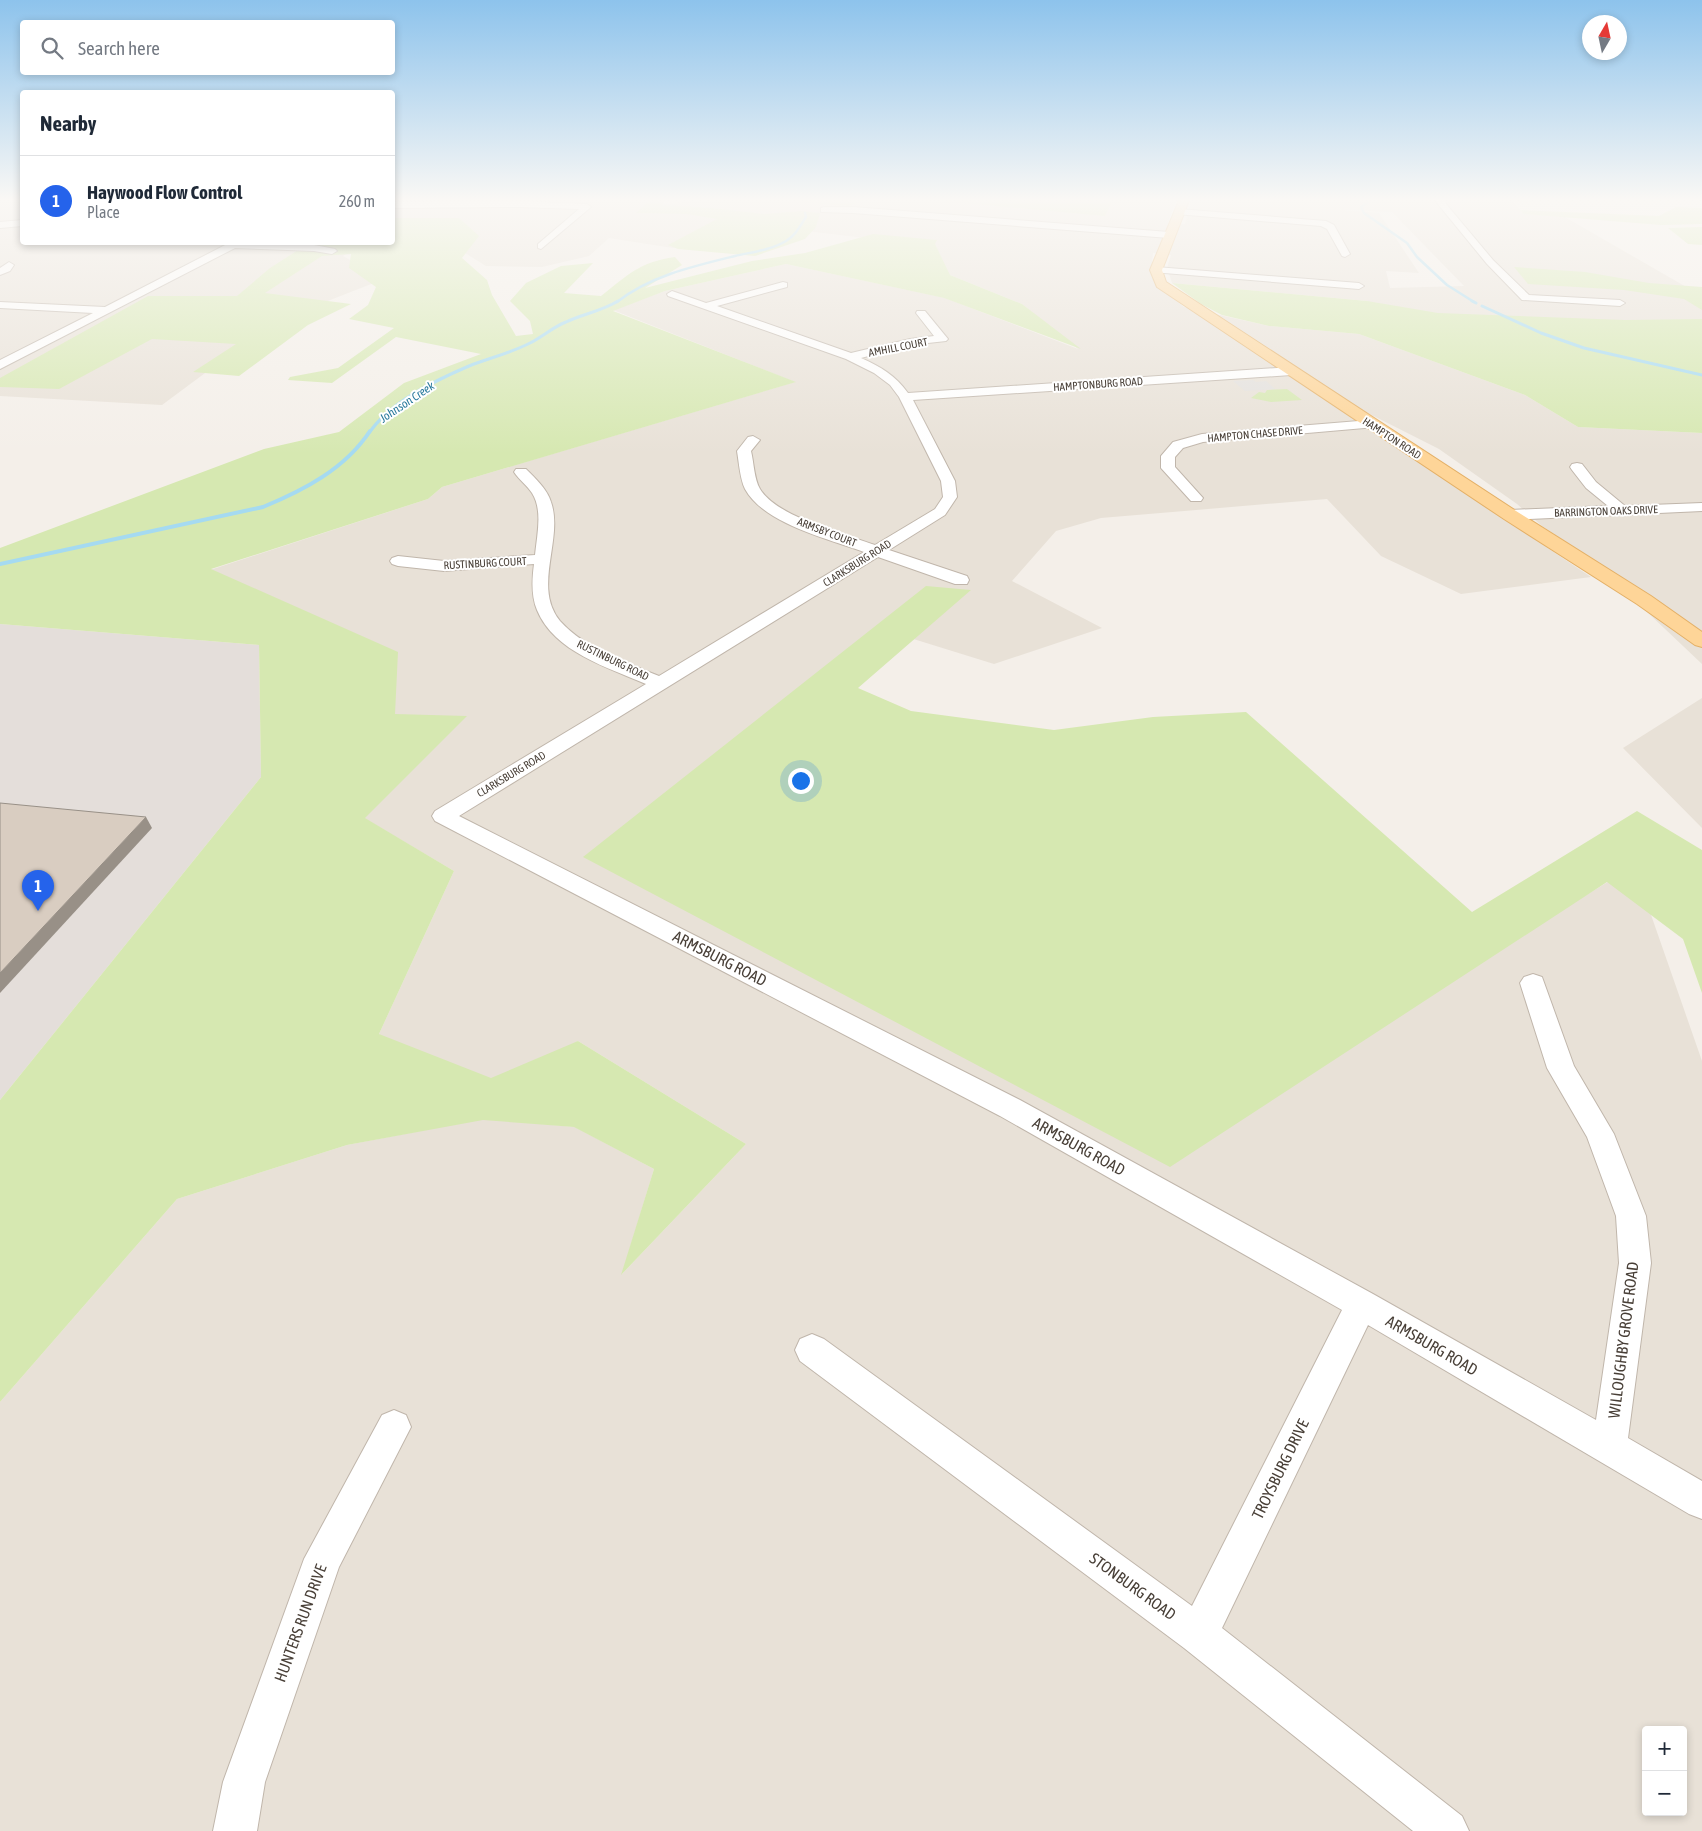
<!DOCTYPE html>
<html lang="en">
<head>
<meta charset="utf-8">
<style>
	:root { --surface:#fff; --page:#f6f6f7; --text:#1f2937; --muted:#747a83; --line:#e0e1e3; --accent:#2563eb }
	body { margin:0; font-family:"Asap Condensed",sans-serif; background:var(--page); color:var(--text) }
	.controls { position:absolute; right:15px; bottom:15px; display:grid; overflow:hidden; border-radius:5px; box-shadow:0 2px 8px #0003 }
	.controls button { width:45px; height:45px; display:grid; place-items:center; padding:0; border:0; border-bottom:1px solid var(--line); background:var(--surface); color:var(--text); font:25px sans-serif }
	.compass { position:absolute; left:1582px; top:15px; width:45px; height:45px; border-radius:50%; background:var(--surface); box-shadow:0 2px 8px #0003; rotate:9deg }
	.you { position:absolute; left:800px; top:780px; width:18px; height:18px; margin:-12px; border:4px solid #fff; border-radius:50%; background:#1a73e8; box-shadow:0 0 0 8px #1a73e833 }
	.badge { display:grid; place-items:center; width:32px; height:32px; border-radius:50%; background:var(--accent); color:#fff; font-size:16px; font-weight:700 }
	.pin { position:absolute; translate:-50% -41px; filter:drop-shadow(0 1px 2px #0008) }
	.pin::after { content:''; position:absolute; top:26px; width:18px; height:15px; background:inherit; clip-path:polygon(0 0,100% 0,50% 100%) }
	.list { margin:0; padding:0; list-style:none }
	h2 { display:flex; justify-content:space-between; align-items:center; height:65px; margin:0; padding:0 20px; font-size:21px }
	h2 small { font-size:16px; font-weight:400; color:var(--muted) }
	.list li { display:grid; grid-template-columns:32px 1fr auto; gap:15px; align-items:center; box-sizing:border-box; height:90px; padding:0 20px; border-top:1px solid var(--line) }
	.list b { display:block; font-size:19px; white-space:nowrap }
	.list p { margin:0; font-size:16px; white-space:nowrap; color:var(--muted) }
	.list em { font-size:16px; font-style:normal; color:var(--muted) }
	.icon { flex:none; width:28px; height:28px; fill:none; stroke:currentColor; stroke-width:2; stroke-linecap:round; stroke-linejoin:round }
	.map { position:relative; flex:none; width:1702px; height:1831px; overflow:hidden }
	.search { position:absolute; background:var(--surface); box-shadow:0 2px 8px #0003; left:20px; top:20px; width:375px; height:55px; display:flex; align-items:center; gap:12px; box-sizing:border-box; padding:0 18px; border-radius:5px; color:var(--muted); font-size:19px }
	.panel { position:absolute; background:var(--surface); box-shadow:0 2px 8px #0003; left:20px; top:90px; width:375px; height:155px; border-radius:5px }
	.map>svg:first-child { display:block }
	.residential { fill:#e8e1d7; fill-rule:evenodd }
	.industrial { fill:#e4deda }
	.green { fill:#d6e8b1 }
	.parking { fill:#e3e0dd }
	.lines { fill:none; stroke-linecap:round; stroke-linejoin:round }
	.stream-far2 { stroke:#a5daf1; stroke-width:2.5 }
	.stream-far1 { stroke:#a5daf1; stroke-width:3 }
	.stream { stroke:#a5daf1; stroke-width:4 }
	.minor-casing { stroke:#c0b6ab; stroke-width:2 }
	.major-casing { stroke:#e4b067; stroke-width:2 }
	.minor { fill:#fff; fill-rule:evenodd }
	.major { fill:#fed598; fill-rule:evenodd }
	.shaded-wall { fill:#989087 }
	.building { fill:#d9cdc1; stroke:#989087 }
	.labels { text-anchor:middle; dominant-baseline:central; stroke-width:4; stroke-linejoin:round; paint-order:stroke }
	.far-street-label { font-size:11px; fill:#483f37; stroke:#fff }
	.far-water-label { font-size:12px; font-style:italic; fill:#2a7a9c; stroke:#fff }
	.near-street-label { font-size:16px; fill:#483f37; stroke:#fff }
</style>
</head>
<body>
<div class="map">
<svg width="1702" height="1831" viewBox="0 0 1702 1831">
	<rect width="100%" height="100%" fill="#f4efe9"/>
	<path class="residential" d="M0 198H22V242L364 243 343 256 384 279 274 322 162 405 0 396Z
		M393 198H652L645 205 750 198H1509L1524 214 1563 216 1702 296V329L1381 313 1367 301 1172 283 1167 268 1171 255 1153 253 1152 263V277L1163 290 1184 307 1269 326 1359 334 1525 395 1578 427 1702 433V664L1589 557 1542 526 1517 504 1439 449 1346 402 1326 400 1591 577 1461 594 1381 556 1327 499 1101 518 1056 531 1012 581 1102 628 994 664 907 637 679 812 1223 1116 1634 866 1702 1061V1831H0V1402L177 1199 347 1145 483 1119 379 1034 454 871 364 818 352 703 306 612 210 570 428 499 442 487 795 382 613 310 665 291 786 264 945 298 1078 349 1022 304 950 275 882 240 731 222 673 248 609 238 589 256 542 267 486 266 465 253 393 226ZM1176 200 1191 201 1185 224 1168 223ZM1329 209 1392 212 1464 286 1390 288 1386 271 1419 273 1379 213ZM578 1041 746 1144 622 1274 654 1169 575 1127 484 1119ZM1646 1730H1683V1812H1646Z
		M1702 698V828L1623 748Z"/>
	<path class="industrial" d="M0 624 259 645 261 777 0 1100Z"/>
	<path class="green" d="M652 198H667L662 205 712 208 764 214 801 211 820 213 816 227 805 239 755 256 678 249 668 245 717 219 687 214 636 213Z
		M757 198H871L848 206Z
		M912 198H1114L1105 216Z
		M1676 207 1702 208V224L1661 225 1524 214 1520 210 1659 216Z
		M393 218H459L479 236 462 258 487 280 492 295 516 336 533 334 530 321 510 301 526 283 561 266 593 263 564 293 601 296C628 275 639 262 675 257L682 265 645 288 752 261 805 253 873 234 937 240 935 244 950 275 1022 304 1081 349 944 298 786 264 665 291 613 311 796 382 442 487 428 499 211 569 398 652 395 714 467 716 365 818 454 871 379 1034 491 1078 578 1041 746 1144 621 1275 654 1169 574 1127 483 1120 347 1145 177 1199 0 1402V1100L261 777 259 645 0 624V548L264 449 339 432 404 383 481 354 396 337 332 383 288 380 290 377 338 368 394 328 349 319 368 305 376 287 349 268 351 254 322 256 265 293 351 304 308 325 239 376 193 372 236 344 152 339 59 389 0 387V378L148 296H237L270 268 306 245H340L344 242H392Z
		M1702 227V245L1688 244 1668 228Z
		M1514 267 1585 272 1649 283 1702 287V310L1684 299 1624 290 1528 284Z
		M1172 283 1367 301 1438 313 1625 320 1702 319V433L1578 427 1525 395 1359 334 1269 326 1222 315 1201 304Z
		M1287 389 1302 400 1271 402 1251 398 1259 392 1265 393 1267 390Z
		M926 586 971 590 858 688 911 711 1054 730 1153 717 1246 712 1472 912 1637 811 1702 850V993L1683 939 1607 882 1170 1167 583 857Z"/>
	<path class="parking" d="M1253 380 1256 382 1266 381 1275 389 1245 391 1233 381Z"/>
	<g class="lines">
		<path class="stream-far2" d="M1374 198 1361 207 1364 213 1407 243 1417 257 1447 285 1474 302
			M617 302C650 276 694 266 735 256 752 252 771 250 786 241 796 235 800 226 806 217L805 213"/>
		<path class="stream-far1" d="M1472 301 1476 303
			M1482 306 1541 333 1584 348 1702 375
			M369 433C390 402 436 380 469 366 489 358 511 353 530 343 542 337 553 327 566 322 583 314 602 311 618 301"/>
		<path class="stream" d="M0 564 263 507C304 490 345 469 370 431"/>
		<defs>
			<path id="minor" d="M1433 198H1441L1493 260 1529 295 1620 300 1625 303 1620 306 1522 300 1487 264Z
				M519 201 587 204 591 207 541 249 538 248V244L579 209 519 207 392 208V202Z
				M824 207H853L1169 232 1174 235 1169 238 853 213 821 212V208Z
				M1179 209 1326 221 1334 225 1350 254 1345 257 1342 256 1327 229 1321 226 1176 214V210Z
				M22 220V226L0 228V222Z
				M231 242 314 245 335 249 337 251 332 254 314 251 235 248 0 369V360L93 313 0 308V302L105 307Z
				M9 262 14 265 10 271 0 275V268Z
				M1156 267 1359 283 1364 286 1359 289 1152 272 1151 270Z
				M783 282 787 283V287L717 306 851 353 910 339 934 336 916 313 917 311H925L948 339 946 341 910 345 861 358C881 367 895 375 908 393L1291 367 1297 371 1291 375 913 400 955 481 957 497 945 515 889 550 967 576 969 580 967 584H955L878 557 459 816 1020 1100 1373 1294 1596 1420 1619 1263 1616 1216 1587 1137 1547 1068 1520 983 1524 977 1533 974 1542 977 1574 1066 1614 1134 1646 1216 1651 1263 1628 1438 1702 1481V1519L1689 1514 1368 1325 1222 1628 1462 1816 1469 1831H1413L1184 1648 800 1361 795 1350 800 1339 812 1334 824 1339 1192 1606 1342 1310 1000 1116 435 821 432 816 435 811 646 684C609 668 554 652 537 610 531 596 532 579 534 564L444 571 398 566 392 564 390 561 392 558 398 556 444 561 535 555C537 535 543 510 532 493 527 485 519 480 514 472L516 469H526C536 479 547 489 551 502 564 539 532 587 560 621 585 649 626 662 659 676L864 552C829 539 764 524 745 489 740 479 739 463 737 451L748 437 753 436 760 440 751 451C754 463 754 479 760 489 777 517 845 534 875 545L935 509 943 497 941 481 899 397 890 385 874 373 846 359 668 296 667 294 672 291 706 303Z
				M1371 420 1376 421 1378 424 1376 427 1203 442 1183 448 1175 457V467L1203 498 1201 501H1191L1161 468V456L1173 442 1202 434Z
				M1577 463 1582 464 1596 482 1625 506 1702 503V511L1510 520 1505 518 1502 515 1505 512 1510 510 1608 506 1586 488 1572 470 1570 467 1572 464Z
				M394 1410 406 1415 411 1427 339 1567 265 1782 257 1831H213L223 1782 304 1559 382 1415Z"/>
			<path id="major" d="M1180 198H1190L1162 270 1166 282 1516 511 1651 596 1702 632V647L1695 645 1637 604 1504 519 1157 287 1150 270Z"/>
		</defs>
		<use href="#minor" class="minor-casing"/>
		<use href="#major" class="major-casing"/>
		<use href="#minor" class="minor"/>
		<use href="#major" class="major"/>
	</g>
	<path class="shaded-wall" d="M146 817 152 828 0 993V973Z"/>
	<path class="building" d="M0 803 146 817 0 973Z"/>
	<linearGradient id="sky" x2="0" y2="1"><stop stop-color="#8dc3ec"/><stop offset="0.44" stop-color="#faf8f5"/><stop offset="1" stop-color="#faf8f5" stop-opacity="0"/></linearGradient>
	<rect width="1702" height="454" fill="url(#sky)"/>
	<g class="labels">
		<g class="far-street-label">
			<text transform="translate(898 347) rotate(-11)">AMHILL COURT</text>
			<text transform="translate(1098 384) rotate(-4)">HAMPTONBURG ROAD</text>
			<text transform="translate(1255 434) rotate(-5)">HAMPTON CHASE DRIVE</text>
			<text transform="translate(1392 438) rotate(33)">HAMPTON ROAD</text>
			<text transform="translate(1606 511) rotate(-2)">BARRINGTON OAKS DRIVE</text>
			<text transform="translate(827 532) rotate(21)">ARMSBY COURT</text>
			<text transform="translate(485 563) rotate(-3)">RUSTINBURG COURT</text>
			<text transform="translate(857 563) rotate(-32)">CLARKSBURG ROAD</text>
			<text transform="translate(613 660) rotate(26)">RUSTINBURG ROAD</text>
			<text transform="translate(511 774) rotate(-31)">CLARKSBURG ROAD</text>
		</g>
		<g class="far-water-label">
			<text transform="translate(407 402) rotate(-34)">Johnson Creek</text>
		</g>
		<g class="near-street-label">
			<text transform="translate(720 958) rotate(27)">ARMSBURG ROAD</text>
			<text transform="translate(1079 1146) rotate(29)">ARMSBURG ROAD</text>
			<text transform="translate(1623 1340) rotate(-83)">WILLOUGHBY GROVE ROAD</text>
			<text transform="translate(1432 1345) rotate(30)">ARMSBURG ROAD</text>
			<text transform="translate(1280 1469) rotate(-64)">TROYSBURG DRIVE</text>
			<text transform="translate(1133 1586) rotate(36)">STONBURG ROAD</text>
			<text transform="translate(300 1623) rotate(-70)">HUNTERS RUN DRIVE</text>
		</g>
	</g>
</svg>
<div class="controls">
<button>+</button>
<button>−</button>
</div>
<svg class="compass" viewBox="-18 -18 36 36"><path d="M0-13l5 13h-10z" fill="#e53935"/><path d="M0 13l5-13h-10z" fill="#747a83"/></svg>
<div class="you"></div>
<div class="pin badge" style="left:38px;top:911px">1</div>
<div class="search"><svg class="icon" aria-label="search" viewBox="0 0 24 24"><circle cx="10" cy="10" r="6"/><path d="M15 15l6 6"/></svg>Search here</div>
<section class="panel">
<h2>Nearby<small></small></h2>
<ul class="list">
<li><span class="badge">1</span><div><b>Haywood Flow Control</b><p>Place</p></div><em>260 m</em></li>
</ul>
</section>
</div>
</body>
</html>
